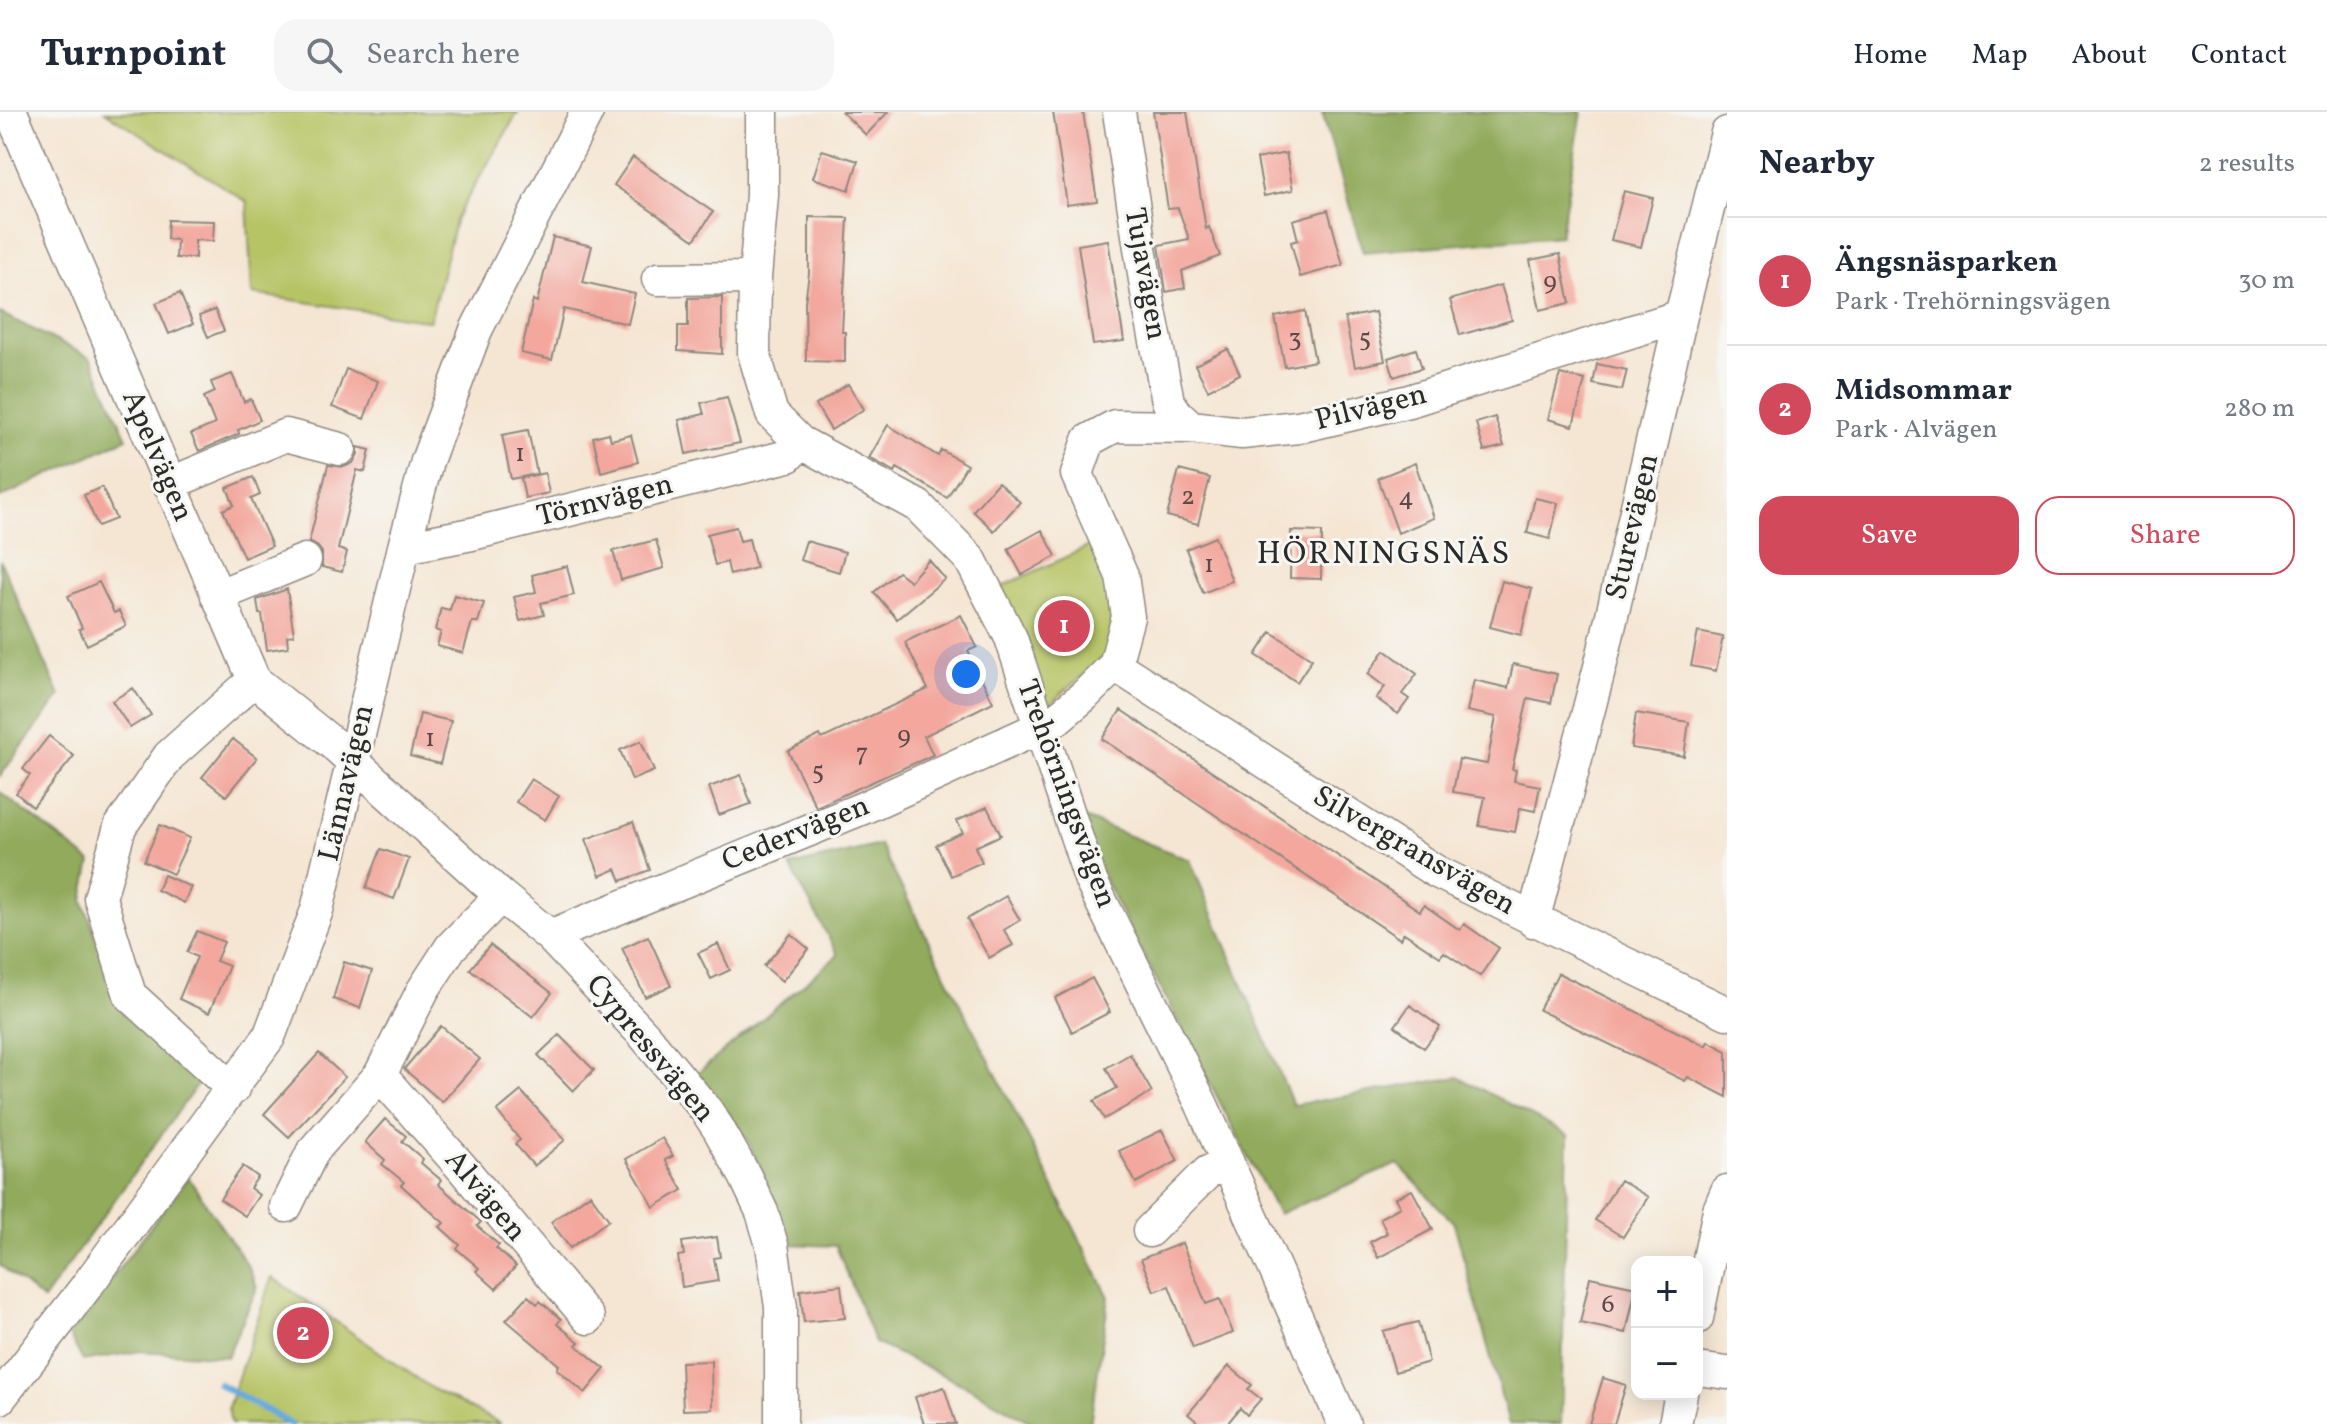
<!DOCTYPE html>
<html lang="en">
<head>
<meta charset="utf-8">
<style>
	:root { --surface:#fff; --page:#f6f6f7; --text:#1f2937; --muted:#747a83; --line:#e0e1e3; --accent:#d1495b }
	body { margin:0; font-family:Vollkorn,serif; background:var(--page); color:var(--text) }
	.controls { position:absolute; right:24px; bottom:24px; display:grid; overflow:hidden; border-radius:16px; box-shadow:0 4px 20px #0003 }
	.controls button { width:72px; height:72px; display:grid; place-items:center; padding:0; border:0; border-bottom:2px solid var(--line); background:var(--surface); color:var(--text); font:40px sans-serif }
	.you { position:absolute; left:966px; top:562px; width:28px; height:28px; margin:-20px; border:6px solid #fff; border-radius:50%; background:#1a73e8; box-shadow:0 0 0 12px #1a73e833 }
	.badge { display:grid; place-items:center; width:52px; height:52px; border-radius:50%; background:var(--accent); color:#fff; font-size:26px; font-weight:700 }
	.pin { position:absolute; translate:-50% -50%; border:4px solid #fff; box-shadow:0 2px 8px #0006 }
	.list { margin:0; padding:0; list-style:none }
	h2 { display:flex; justify-content:space-between; align-items:center; height:104px; margin:0; padding:0 32px; font-size:34px }
	h2 small { font-size:26px; font-weight:400; color:var(--muted) }
	.list li { display:grid; grid-template-columns:52px 1fr auto; gap:24px; align-items:center; box-sizing:border-box; height:128px; padding:0 32px; border-top:2px solid var(--line) }
	.list b { display:block; font-size:30px; white-space:nowrap }
	.list p { margin:0; font-size:26px; white-space:nowrap; color:var(--muted) }
	.list em { font-size:26px; font-style:normal; color:var(--muted) }
	.actions { display:flex; gap:16px; padding:24px 32px }
	.actions a { flex:1; padding:18px 0; border:2px solid var(--accent); border-radius:24px; text-align:center; font-size:28px; color:var(--accent) }
	.actions .main { background:var(--accent); color:#fff }
	.icon { flex:none; width:44px; height:44px; fill:none; stroke:currentColor; stroke-width:2; stroke-linecap:round; stroke-linejoin:round }
	.map { position:relative; flex:none; width:1727px; height:1312px; overflow:hidden }
	header { display:flex; align-items:center; gap:48px; box-sizing:border-box; height:112px; padding:0 40px; background:var(--surface); border-bottom:2px solid var(--line) }
	header strong { font-size:38px }
	nav { display:flex; gap:44px; margin-inline-start:auto; font-size:28px }
	.search { width:560px; height:72px; background:var(--page); display:flex; align-items:center; gap:20px; box-sizing:border-box; padding:0 28px; border-radius:24px; color:var(--muted); font-size:30px }
	main { display:flex }
	aside { flex:1; background:var(--surface) }
	.map>svg:first-child { display:block }
	.green { fill:#b7c466; stroke:#717848; stroke-width:2 }
	.forest { fill:#91aa5b; stroke:#5e6a43; stroke-width:2 }
	.lines { fill:none; stroke-linecap:round; stroke-linejoin:round }
	.stream { stroke:#67abdc; stroke-width:7 }
	.building { fill:#f3a79d }
	.minor-casing { stroke:#90887f; stroke-width:35 }
	.minor { stroke:#fff; stroke-width:32 }
	.labels { text-anchor:middle; dominant-baseline:central; stroke-width:6; stroke-linejoin:round; paint-order:stroke }
	.number-label { font-size:26px; fill:#5d4a48 }
	.street-label { font-size:30px; fill:#2b2b2b; stroke:#f6f6f2 }
	.neighbourhood-label { font-size:32px; letter-spacing:2px; fill:#2b2b2b; stroke:#f6f6f2 }
</style>
</head>
<body>
<header>
<strong>Turnpoint</strong>
<div class="search"><svg class="icon" aria-label="search" viewBox="0 0 24 24"><circle cx="10" cy="10" r="6"/><path d="M15 15l6 6"/></svg>Search here</div>
<nav><a>Home</a><a>Map</a><a>About</a><a>Contact</a></nav>
</header>
<main>
<div class="map">
<svg width="1727" height="1312" viewBox="0 0 1727 1312">
	<rect width="100%" height="100%" fill="#f6f6f2"/>
	<filter id="ink" filterUnits="userSpaceOnUse"><feTurbulence type="fractalNoise" baseFrequency=".0125" numOctaves="2"/><feDisplacementMap in="SourceGraphic" scale="16" xChannelSelector="R" yChannelSelector="G"/><feConvolveMatrix kernelMatrix="1 2 1 2 8 2 1 2 1" color-interpolation-filters="sRGB"/></filter>
	<filter id="wash" filterUnits="userSpaceOnUse"><feTurbulence type="fractalNoise" baseFrequency=".006" numOctaves="4" result="noise"/><feDisplacementMap in="SourceGraphic" scale="32" xChannelSelector="R" yChannelSelector="G"/><feGaussianBlur stdDeviation="1.8" result="paint"/><feColorMatrix in="noise" values="0 0 0 0 0 0 0 0 0 0 0 0 0 0 0 0 0 1.4 0 .05"/><feComposite in="paint" operator="in"/></filter>
	<g filter="url(#wash)">
		<rect width="100%" height="100%" fill="#f5e6d3"/>
		<path class="green" d="M105 0H518L456 106 430 209 252 182 247 90Z
			M1098 430 1119 484 1106 543 1044 597 1001 475Z
			M272 1165 434 1278 501 1312H231L228 1295Z"/>
		<path class="forest" d="M1322 0H1582L1560 124 1363 140Z
			M0 201 91 246 127 326 0 386Z
			M0 448 60 584 0 664Z
			M0 680 91 750 83 788 122 900 200 969 43 1188 0 1153Z
			M1069 700 1190 748 1293 993 1458 965 1568 1023 1561 1312H1509L1454 1111 1398 1052 1278 1102Z
			M880 733 1109 1185 1090 1312H1034L968 1275 875 1231 836 1134 788 1132 748 1028 698 961 838 843 790 754Z
			M188 1065 249 1156 257 1176 227 1245 141 1239 83 1249 69 1223Z"/>
		<g class="lines">
			<path class="stream" d="M219 1272 291 1312"/>
		</g>
		<g id="blocks">
			<path class="building" d="M842 0H888L866 23Z
				M1053 0H1083L1097 89 1067 93Z
				M1153 0H1187L1206 117 1209 115 1220 144 1182 159 1185 176 1166 180 1159 133 1189 127 1178 96 1168 97Z
				M822 38 858 49 849 78 813 66Z
				M1286 41 1293 78 1264 84 1257 47Z
				M633 45 713 100 694 128 614 73Z
				M1624 79 1653 86 1641 135 1611 128Z
				M1328 98 1343 153 1300 165 1291 130 1298 128 1293 108Z
				M809 105 848 106 842 220H845V250L806 249 805 190 809 161Z
				M168 108 214 109 213 129 195 128V146H176L177 128 167 127Z
				M553 125 592 134 583 170 635 182 628 212 564 197 552 248 521 241 533 188 537 190Z
				M1108 128 1124 229 1093 233 1078 133Z
				M1560 142 1570 191 1540 198 1530 148Z
				M1501 173 1512 208 1460 223 1450 188Z
				M180 181 193 212 169 222 156 191Z
				M722 185V242L678 239V214H688V186Z
				M215 198 224 219 208 225 199 204Z
				M1305 199 1315 249 1285 255 1275 205Z
				M1375 200 1385 249 1355 255 1345 206Z
				M1228 237 1240 262 1208 278 1195 253Z
				M1416 237 1422 256 1394 265 1388 246Z
				M1597 252 1627 258 1622 278 1593 272Z
				M346 257 378 269 364 307 332 295Z
				M232 262 244 290 251 287 260 308 238 318 239 322 199 339 191 322 215 312 204 285 215 280 211 270Z
				M1560 262 1585 268 1573 314 1548 307Z
				M848 272 864 297 831 318 816 293Z
				M727 285 740 331 686 342 679 308 704 302 701 291Z
				M1495 305 1504 334 1484 339 1476 311Z
				M888 313 938 344 941 338 967 353 947 386 897 356 895 360 869 346Z
				M528 318 537 362 511 367 502 323Z
				M609 321 611 328 631 323 638 350 601 360 593 325Z
				M358 335 370 338 365 360 357 358 338 437 347 440 342 460 322 455V440L317 434 309 430 328 353 344 355 353 351 358 342Z
				M1415 351 1434 406 1398 421 1378 366Z
				M1179 358 1210 366 1198 412 1167 404Z
				M545 361 549 381 525 386 521 366Z
				M253 365 260 383 251 387 272 434 244 446 223 398 234 393 227 376Z
				M998 370 1020 390 994 419 973 399Z
				M102 375 116 407 98 414 84 383Z
				M1535 386 1558 391 1550 427 1527 421Z
				M736 415 740 429 749 427 756 456 730 463 727 450 715 453 707 422Z
				M1042 418 1056 444 1022 463 1008 437Z
				M1291 419 1322 420 1321 467 1290 466Z
				M1215 425 1232 469 1203 481 1186 437Z
				M656 428 664 456 621 468 613 439Z
				M806 429 845 440 839 460 800 448Z
				M929 448 945 467 897 507 874 480 898 460 910 469Z
				M567 454 574 483 541 491 544 503 520 509 514 485 536 480 532 463Z
				M1502 469 1532 477 1521 523 1490 515Z
				M99 470 114 501 119 499 126 514 87 533 79 517 82 516 68 484Z
				M287 477 294 523 287 524 288 535 267 538 262 502H259L257 488Z
				M454 483 484 491 478 510H472L463 541 437 534 441 520 435 518 441 496 450 498Z
				M961 503 977 535 968 539 993 590 924 624 933 643 816 695 788 639 820 623 822 627 928 577 905 530Z
				M1271 520 1312 547 1297 570 1256 543Z
				M1698 520 1723 525 1716 559 1691 554Z
				M1385 538 1417 562 1402 582 1409 587 1398 602 1376 586 1385 575 1368 562Z
				M1513 552 1557 562 1551 591 1528 586 1512 657 1516 658 1514 669 1540 674 1535 699 1520 696 1515 720 1479 714 1485 685 1453 680 1459 647 1487 652 1496 605 1467 599 1474 568 1508 576Z
				M133 576 151 603 130 616 112 589Z
				M1121 598 1420 799 1424 793 1460 818 1464 812 1499 836 1480 864 1444 840 1440 845 1404 821 1400 827 1102 627Z
				M1636 601 1689 610 1684 644 1631 636Z
				M420 602 451 609 440 652 410 644Z
				M49 624 74 644 33 695 16 681 30 663 23 657Z
				M233 627 257 646 226 684 202 665Z
				M641 629 654 659 632 668 620 638Z
				M741 663 751 692 719 703 709 675Z
				M531 667 559 684 545 708 516 690Z
				M987 695 1001 723 975 735 982 750 951 764 936 733 963 721 957 709Z
				M633 710 650 758 621 769 616 757 600 764 586 727Z
				M160 713 190 726 173 762 144 749Z
				M381 737 409 747 394 787 366 776Z
				M164 763 191 775 184 791 157 778Z
				M1006 784 1020 808 1004 818 1013 833 989 846 967 807Z
				M197 819 224 830 216 849 229 854 209 901 179 887 197 845 187 840Z
				M791 822 809 837 782 869 764 854Z
				M648 824 671 874 645 885 622 836Z
				M718 832 730 858 711 867 698 841Z
				M490 833 552 881 533 905 470 857Z
				M344 850 372 859 360 896 333 887Z
				M1558 861 1706 934 1708 929 1727 939V985L1688 965 1685 969 1539 898Z
				M1092 866 1110 900 1072 920 1055 886Z
				M1410 893 1440 915 1424 936 1395 914Z
				M441 914 480 947 442 990 404 957Z
				M559 923 594 958 573 979 538 943Z
				M319 941 345 965 289 1025 264 1002Z
				M1130 942 1152 980 1104 1007 1094 989 1117 976 1106 956Z
				M521 979 565 1028 534 1054 515 1032 520 1028 497 999Z
				M385 1007 406 1024 402 1029 423 1047 421 1051 441 1068 438 1072 481 1110 477 1114 499 1133 496 1136 516 1154 496 1177 476 1159 479 1156 457 1137 460 1133 440 1115 444 1111 401 1073 404 1070 382 1052 385 1048 365 1030Z
				M1162 1018 1178 1049 1136 1071 1119 1039Z
				M662 1026 673 1044 665 1048 683 1078 654 1095 626 1047Z
				M243 1054 258 1065 250 1076 259 1083 245 1104 220 1087Z
				M1620 1068 1648 1085 1623 1125 1595 1108Z
				M1412 1078 1433 1117 1378 1146 1370 1130 1387 1121 1380 1106 1400 1095 1395 1086Z
				M590 1082 609 1108 570 1136 551 1110Z
				M717 1125 720 1145 714 1146 718 1169 682 1175 678 1144 684 1143 682 1130Z
				M1182 1131 1206 1192 1220 1187 1233 1221 1193 1236 1169 1174 1154 1179 1141 1147Z
				M1590 1165 1636 1175 1626 1221 1580 1211Z
				M841 1173 845 1206 804 1210 800 1178Z
				M528 1184 537 1192 540 1189 561 1207 557 1212 579 1230 576 1233 605 1257 585 1281 557 1257 559 1253 506 1208Z
				M1418 1210 1429 1250 1395 1260 1383 1219Z
				M711 1249 712 1297 683 1298 681 1250Z
				M1229 1254 1252 1273 1248 1277 1261 1287 1247 1303 1240 1296 1227 1312H1200L1188 1302Z
				M1603 1266 1626 1273 1614 1312H1589Z
				M944 1275 956 1312H924L915 1285Z"/>
		</g>
	</g>
	<g filter="url(#ink)">
		<use href="#blocks" fill-opacity="0" stroke="#90887f" stroke-width="2"/>
		<g class="lines">
			<defs>
				<path id="minor" d="M11 0 254 568 337 635 501 784 550 824 643 922 706 998 718 1016 745 1064 762 1100 772 1133 781 1195V1312
					M762 0V83L755 166 754 241 772 302 800 330 918 394 970 447 1011 526 1091 769 1201 991 1344 1312
					M1119 0 1149 194 1168 289 1177 302 1191 315
					M658 167 755 166
					M169 372 286 323 340 337
					M404 435 472 422 788 344 800 330
					M217 484 305 448
					M1115 553 1435 759 1727 901
					M1533 809 1601 551 1681 204 1727 21
					M550 824 863 696 1054 609 1084 584 1115 553 1128 505 1122 464 1077 362 1089 328 1115 314 1191 315 1242 321 1298 315 1409 289 1681 204
					M380 963 464 1058 588 1206
					M233 977 130 883 100 786 120 715 169 644 254 568
					M286 1094 313 1039 380 963 423 878 451 835 501 784
					M1149 1119 1208 1060 1228 1051
					M1697 1206 1719 1098 1727 1079
					M1697 1257 1727 1261
					M0 1286 86 1175 269 925 317 798 404 435 427 349 476 218 587 0
					M1675 1312 1681 1282"/>
			</defs>
			<use href="#minor" class="minor-casing"/>
			<use href="#minor" class="minor"/>
		</g>
	</g>
	<g class="labels">
		<g class="number-label">
			<text x="1550" y="170">9</text>
			<text x="1295" y="227">3</text>
			<text x="1365" y="227">5</text>
			<text x="520" y="342">1</text>
			<text x="1188" y="385">2</text>
			<text x="1406" y="386">4</text>
			<text x="1209" y="453">1</text>
			<text x="904" y="624">9</text>
			<text x="430" y="627">1</text>
			<text x="862" y="642">7</text>
			<text x="818" y="660">5</text>
			<text x="1608" y="1193">6</text>
		</g>
		<g class="street-label">
			<text transform="translate(1145 162) rotate(80)">Tujavägen</text>
			<text transform="translate(1371 296) rotate(-14)">Pilvägen</text>
			<text transform="translate(157 344) rotate(67)">Apelvägen</text>
			<text transform="translate(605 389) rotate(-14)">Törnvägen</text>
			<text transform="translate(1633 415) rotate(-77)">Sturevägen</text>
			<text transform="translate(347 671) rotate(-77)">Lännavägen</text>
			<text transform="translate(1066 682) rotate(70)">Trehörningsvägen</text>
			<text transform="translate(796 722) rotate(-22)">Cedervägen</text>
			<text transform="translate(1414 739) rotate(30)">Silvergransvägen</text>
			<text transform="translate(650 937) rotate(50)">Cypressvägen</text>
			<text transform="translate(485 1084) rotate(50)">Alvägen</text>
		</g>
		<g class="neighbourhood-label">
			<text x="1384" y="443">HÖRNINGSNÄS</text>
		</g>
	</g>
</svg>
<div class="controls">
<button>+</button>
<button>−</button>
</div>
<div class="you"></div>
<div class="pin badge" style="left:1064px;top:514px">1</div>
<div class="pin badge" style="left:303px;top:1221px">2</div>
</div>
<aside>
<h2>Nearby<small>2 results</small></h2>
<ul class="list">
<li><span class="badge">1</span><div><b>Ängsnäsparken</b><p>Park · Trehörningsvägen</p></div><em>30 m</em></li>
<li><span class="badge">2</span><div><b>Midsommar</b><p>Park · Alvägen</p></div><em>280 m</em></li>
</ul>
<div class="actions"><a class="main">Save</a><a>Share</a></div>
</aside>
</main>
</body>
</html>
